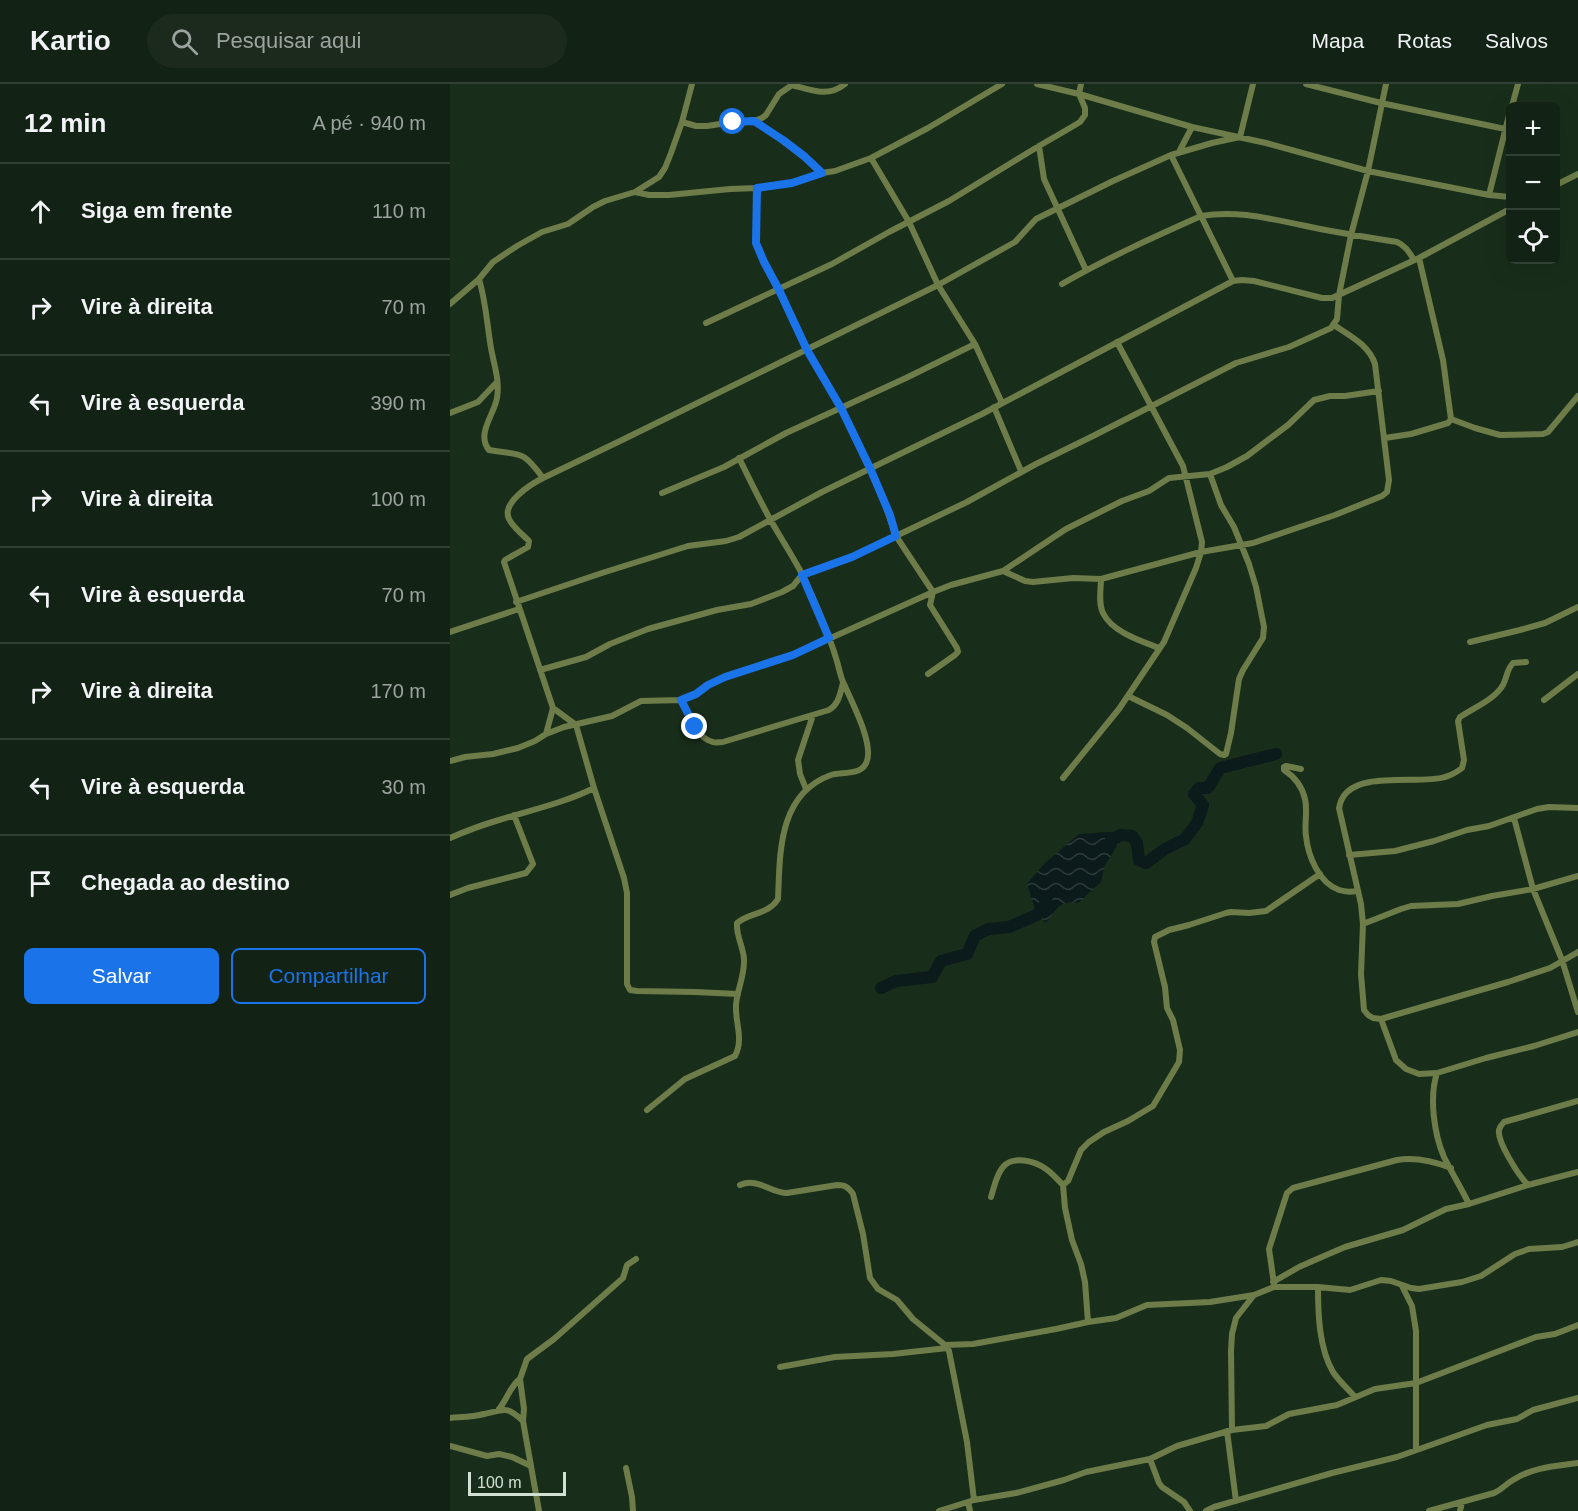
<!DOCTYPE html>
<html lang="pt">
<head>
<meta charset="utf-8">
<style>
	:root { --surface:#122214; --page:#1b2a1d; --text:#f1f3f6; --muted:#9ca4a0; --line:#313f34; --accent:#1a73e8 }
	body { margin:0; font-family:Helvetica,sans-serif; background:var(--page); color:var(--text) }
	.controls { position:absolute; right:18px; top:18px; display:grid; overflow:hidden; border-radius:9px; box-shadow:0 6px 24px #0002 }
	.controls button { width:54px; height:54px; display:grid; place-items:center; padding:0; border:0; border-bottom:2px solid var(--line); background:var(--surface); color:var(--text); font:30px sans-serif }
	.scale { position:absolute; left:18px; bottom:15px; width:98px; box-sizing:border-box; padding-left:6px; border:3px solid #d2e0d3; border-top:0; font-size:16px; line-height:21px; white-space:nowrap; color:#d2e0d3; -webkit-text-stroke:4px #182e1a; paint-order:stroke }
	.stop { position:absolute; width:18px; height:18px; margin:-14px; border:4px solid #1a73e8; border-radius:50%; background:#fff }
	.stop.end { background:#1a73e8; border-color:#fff; box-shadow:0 2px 6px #0008 }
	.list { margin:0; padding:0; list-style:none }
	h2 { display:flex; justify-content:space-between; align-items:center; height:78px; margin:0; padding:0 24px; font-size:26px }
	h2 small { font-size:20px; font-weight:400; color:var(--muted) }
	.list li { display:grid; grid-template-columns:39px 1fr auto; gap:18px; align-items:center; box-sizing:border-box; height:96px; padding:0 24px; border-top:2px solid var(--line) }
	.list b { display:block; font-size:22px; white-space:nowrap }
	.list em { font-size:20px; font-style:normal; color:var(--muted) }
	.actions { display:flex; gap:12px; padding:18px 24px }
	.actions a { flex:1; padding:14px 0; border:2px solid var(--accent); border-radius:9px; text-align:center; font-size:21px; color:var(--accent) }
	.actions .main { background:var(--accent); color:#fff }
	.icon { flex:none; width:33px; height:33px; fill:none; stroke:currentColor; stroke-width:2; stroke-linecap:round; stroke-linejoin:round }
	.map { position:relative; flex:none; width:1128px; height:1427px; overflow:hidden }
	header { display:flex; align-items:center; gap:36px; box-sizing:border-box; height:84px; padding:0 30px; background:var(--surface); border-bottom:2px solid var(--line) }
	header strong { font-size:28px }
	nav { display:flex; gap:33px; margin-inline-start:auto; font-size:21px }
	.search { width:420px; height:54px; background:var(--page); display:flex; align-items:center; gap:15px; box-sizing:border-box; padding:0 21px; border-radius:33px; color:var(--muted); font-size:22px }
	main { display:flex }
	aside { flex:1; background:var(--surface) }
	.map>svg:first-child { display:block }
	.water { fill:url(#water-waves) }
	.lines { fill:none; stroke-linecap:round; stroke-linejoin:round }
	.river { stroke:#0b1a1a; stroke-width:12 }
	.minor { stroke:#6e7c4a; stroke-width:6 }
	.route { stroke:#1a73e8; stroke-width:8 }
</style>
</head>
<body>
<header>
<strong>Kartio</strong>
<div class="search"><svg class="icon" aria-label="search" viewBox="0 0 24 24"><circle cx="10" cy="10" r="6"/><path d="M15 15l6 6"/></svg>Pesquisar aqui</div>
<nav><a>Mapa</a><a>Rotas</a><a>Salvos</a></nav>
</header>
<main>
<aside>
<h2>12 min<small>A pé · 940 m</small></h2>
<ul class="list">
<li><svg class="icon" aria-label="ahead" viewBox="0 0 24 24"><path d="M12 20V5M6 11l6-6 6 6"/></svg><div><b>Siga em frente</b></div><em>110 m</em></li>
<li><svg class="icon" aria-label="right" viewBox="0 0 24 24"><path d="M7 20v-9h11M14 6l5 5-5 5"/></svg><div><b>Vire à direita</b></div><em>70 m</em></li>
<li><svg class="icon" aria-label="left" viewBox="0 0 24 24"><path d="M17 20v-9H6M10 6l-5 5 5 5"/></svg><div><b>Vire à esquerda</b></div><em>390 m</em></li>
<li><svg class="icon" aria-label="right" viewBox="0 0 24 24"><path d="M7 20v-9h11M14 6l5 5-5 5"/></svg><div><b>Vire à direita</b></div><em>100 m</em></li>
<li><svg class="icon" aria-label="left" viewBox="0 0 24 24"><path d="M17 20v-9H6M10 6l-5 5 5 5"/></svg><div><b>Vire à esquerda</b></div><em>70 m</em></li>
<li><svg class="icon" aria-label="right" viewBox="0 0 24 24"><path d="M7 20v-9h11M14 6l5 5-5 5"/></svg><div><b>Vire à direita</b></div><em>170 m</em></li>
<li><svg class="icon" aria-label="left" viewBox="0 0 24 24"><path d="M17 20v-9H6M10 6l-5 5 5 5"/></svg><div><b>Vire à esquerda</b></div><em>30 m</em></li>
<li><svg class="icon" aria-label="arrive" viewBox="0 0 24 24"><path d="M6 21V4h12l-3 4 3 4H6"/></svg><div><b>Chegada ao destino</b></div></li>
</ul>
<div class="actions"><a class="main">Salvar</a><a>Compartilhar</a></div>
</aside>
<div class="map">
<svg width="1128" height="1427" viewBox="0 0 1128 1427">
	<defs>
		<pattern id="water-waves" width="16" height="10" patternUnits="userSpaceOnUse" patternTransform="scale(1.5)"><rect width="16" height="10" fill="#0b1a1a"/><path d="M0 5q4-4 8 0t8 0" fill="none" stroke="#2e3b3a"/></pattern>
	</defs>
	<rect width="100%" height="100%" fill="#182e1a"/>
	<path class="water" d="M658 748H671L672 754 654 783 651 798 628 819C610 815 606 826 596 839L587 831 577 800 594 780 629 750Z"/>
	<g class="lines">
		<path class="river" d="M659 759 670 751 682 752 687 759 689 776 696 779 715 765 735 755 747 739 753 721 744 710 749 704H758L770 684 826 670
			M431 904 446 897 482 893 491 877 517 870 525 852 538 845 559 843 587 831 597 818"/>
		<path class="minor" d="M587 0 629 10 742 43 816 59 918 87 1039 111 1060 113
			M856 0 931 19 1060 46
			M1062 22 1068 0
			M304 37C328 53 351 69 372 89
			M232 38 246 42H257L283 38 304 37 312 34 316 31 329 10 342 1C361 6 378 14 395 0
			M589 62 594 95 636 186
			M729 68 742 43
			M721 71 783 197
			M421 74 459 138 488 201 525 260 552 319
			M1106 101 1128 90
			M307 104 306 159 314 178 329 205 357 266 391 324 432 412 446 452 483 508 480 521 507 564 508 568 505 571 478 590
			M185 108 199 111H219L280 105 307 104 342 99 372 89 385 87 421 74 478 44 552 0
			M1039 111 1060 27
			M29 195C36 218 37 241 41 264 44 281 50 297 47 314 44 331 26 350 39 366 71 372 71 364 93 394
			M612 200C657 174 704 153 751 132 786 126 817 134 851 141 883 148 915 153 947 158 956 162 959 168 964 176
			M0 220 29 195 43 178 67 162 92 148 118 140 143 123 155 117 185 108 209 93 215 84 221 69 232 38 242 0
			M256 239 382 180 439 148 499 117 589 62 620 44 630 38 635 31V24L629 10 631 0
			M544 323 571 387
			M0 329 28 318 47 298
			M1001 335 1025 344 1050 351 1093 350 1098 348 1128 312
			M935 354 961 350 998 339 1001 335 993 276 969 174
			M212 409 274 383 336 349 456 294 525 260
			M553 487 575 497 583 498 623 494 651 495 751 468 803 459 885 431 932 412 937 408 939 396 925 280C919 261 900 252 884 241
			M651 495C651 505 648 519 653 529 662 548 691 557 709 564
			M66 518 152 489 238 462 276 457 289 453 372 408 532 330 783 197 792 196 804 197 872 214H882L969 174 1060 125
			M0 548 69 525
			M1020 558 1070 546 1095 539 1128 523
			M1076 578 1063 579C1057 585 1057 593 1053 601 1044 616 1025 623 1010 633L1008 637 1014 676 1012 684C1007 688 1002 691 995 693 970 701 906 686 892 715 890 718 890 721 889 724L911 820 913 840 911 890 914 926 918 931 923 934 931 935 1058 898 1100 884 1128 868
			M90 586 136 573 160 560 198 545 267 526 301 520 332 508 343 502 352 491 402 473 517 418 586 380 643 352 786 279 839 263 881 244 887 235 889 211 901 151 918 87 936 0
			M678 612 717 631 737 644 770 670 774 671 776 670 781 649 789 595 793 586 813 554 814 543 806 503 799 480 784 443 771 421 760 390
			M231 616C238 630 247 655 263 658 266 659 269 658 273 658L379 626C389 620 390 610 393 599
			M1094 616 1128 590
			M96 650 103 624
			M0 677 15 673 43 670 68 664 85 657 96 650 114 643 162 632 191 617 231 616 246 610 258 601 275 593 343 571 483 508 501 501 553 487 616 445 672 417 699 407 719 394 760 390 777 383 797 372 838 341 864 316 880 312H895L929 307
			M851 685 836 682 834 683V686C845 693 852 702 855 715 858 727 854 740 856 752 858 772 869 799 889 806 895 808 901 808 907 807
			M613 694 669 625 714 558 746 484 751 468 752 458 733 382 667 258
			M356 705 350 690 348 676 363 631
			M1064 734 1083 805 1112 876 1128 928
			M0 754C16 747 32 741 49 736 81 726 114 719 144 704
			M899 771 945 767 984 757 1017 746 1039 742 1087 725 1099 723 1128 724
			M0 811 18 804 76 789 83 780 64 731
			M913 840 951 825 961 822 1008 820 1042 812 1083 805 1128 792
			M288 910 245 908 187 907 180 906 177 900V809L174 794 144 704 126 641 103 624 54 478 55 476 78 463 79 457C72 450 63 443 59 435 51 419 81 400 93 394L168 358 488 201 565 158 586 135 663 97 721 71 762 59 790 53 803 0
			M931 935 946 976 956 985 969 990 987 989 1036 974 1084 962 1128 948
			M987 989C979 1013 984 1050 994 1073 1002 1089 1011 1104 1019 1120
			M197 1026 235 995 285 972C294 955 285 939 286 921 287 906 295 891 294 875 293 862 286 852 287 839 300 828 318 831 328 815 330 769 328 710 381 691 391 688 409 691 415 681 427 664 401 617 394 600 390 592 389 583 386 574 378 548 364 515 352 490 342 471 330 453 320 435 309 415 299 394 289 374
			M290 1101C308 1093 320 1109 337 1109L387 1101C395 1101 398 1103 403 1110L413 1150 420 1194 428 1205 447 1216 463 1235 495 1261 499 1267 517 1358 524 1416
			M613 1101 618 1097 631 1066 639 1058 654 1048 678 1037 703 1022 729 978 730 966 723 936 717 924 715 903 704 858 705 853 719 846 739 841 776 829 781 828 799 829 816 827 870 790
			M1078 1101C1069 1092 1047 1058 1049 1046 1050 1042 1051 1041 1054 1038L1128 1017
			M541 1113C544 1104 546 1091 553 1083 563 1071 585 1077 596 1085 602 1089 608 1096 613 1101L615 1124 622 1156 631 1180 635 1198 638 1238
			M823 1198 849 1183 874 1172 895 1163 953 1146 996 1125 1019 1120 1078 1101 1128 1088
			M824 1200 819 1165 837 1109 843 1104 947 1076C966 1073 983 1077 1001 1084
			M952 1202 962 1222 966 1247V1365
			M868 1203C868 1230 869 1264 883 1288 889 1297 898 1305 905 1313
			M495 1261 523 1260 606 1245 638 1238 666 1234 697 1221 760 1218 804 1211
			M330 1283 385 1273 443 1270 497 1264
			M49 1325C57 1316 60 1302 70 1295
			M0 1334C11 1333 23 1333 34 1330 54 1326 56 1321 73 1337
			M782 1346 781 1267 782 1250 786 1234 804 1211 824 1203H868L900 1206 931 1196 941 1197 961 1204 969 1205 1012 1198 1031 1192 1065 1170 1079 1165 1112 1163 1128 1158
			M777 1347 786 1417
			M0 1362 37 1372 49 1370 62 1373 81 1382
			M700 1375 709 1399 712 1403 734 1418 740 1427
			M176 1384 182 1413 183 1427
			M518 1418 520 1427
			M89 1427 73 1337 74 1325 70 1295 77 1275 104 1255 173 1194 177 1181 186 1175
			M489 1427 524 1416 566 1409 614 1396 636 1388 700 1375 727 1362 782 1346 816 1342 839 1330 887 1321 925 1305 966 1299 1086 1253 1105 1250 1128 1241
			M756 1427 764 1423 882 1389 947 1373 1037 1341 1067 1335 1083 1326 1128 1314
			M979 1427 1044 1409C1051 1406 1056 1400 1063 1396 1083 1383 1106 1382 1128 1379
			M1010 1427 1012 1418"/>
	</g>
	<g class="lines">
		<path class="route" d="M245 643 231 616 246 610 258 601 275 593 343 571 379 554 352 491 402 473 446 452 440 431 420 384 391 324 357 266 329 206 314 178 306 159 307 104 342 99 372 89 354 72 333 56 304 37 283 38"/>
	</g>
</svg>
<div class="controls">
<button>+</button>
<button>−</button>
<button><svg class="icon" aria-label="locate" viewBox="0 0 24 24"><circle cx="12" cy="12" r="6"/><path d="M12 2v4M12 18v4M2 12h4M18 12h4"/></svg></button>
</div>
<div class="scale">100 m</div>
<div class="stop" style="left:283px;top:38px"></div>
<div class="stop end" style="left:245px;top:643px"></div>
</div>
</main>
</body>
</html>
